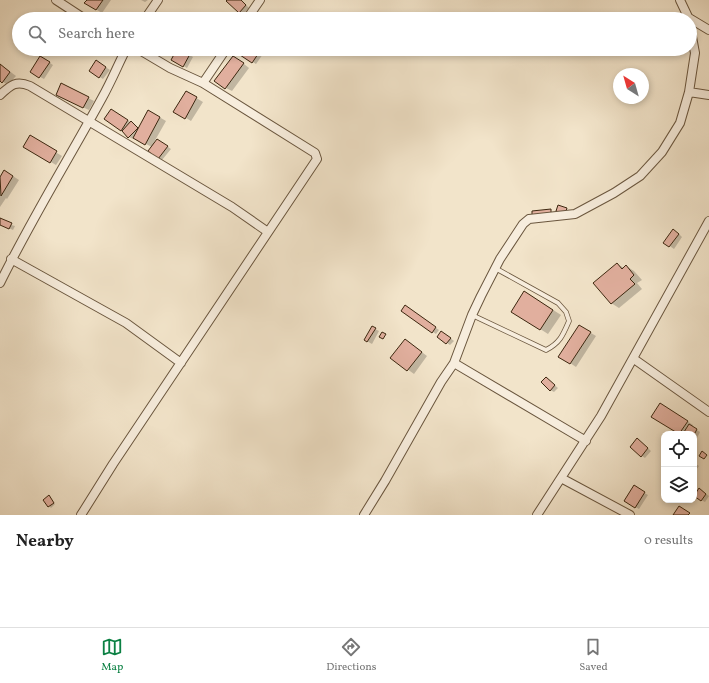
<!DOCTYPE html>
<html lang="en">
<head>
<meta charset="utf-8">
<style>
	:root { --surface:#fff; --page:#f6f6f6; --text:#222; --muted:#767676; --line:#e0e0e0; --accent:#0b8043 }
	body { margin:0; font-family:Vollkorn,serif; background:var(--page); color:var(--text) }
	.controls { position:absolute; right:12px; bottom:12px; display:grid; overflow:hidden; border-radius:8px; box-shadow:0 2px 6px #0003 }
	.controls button { width:36px; height:36px; display:grid; place-items:center; padding:0; border:0; border-bottom:1px solid var(--line); background:var(--surface); color:var(--text); font:20px sans-serif }
	.compass { position:absolute; left:613px; top:68px; width:36px; height:36px; border-radius:50%; background:var(--surface); box-shadow:0 2px 6px #0003; rotate:323deg }
	.list { margin:0; padding:0; list-style:none }
	h2 { display:flex; justify-content:space-between; align-items:center; height:52px; margin:0; padding:0 16px; font-size:17px }
	h2 small { font-size:13px; font-weight:400; color:var(--muted) }
	.icon { flex:none; width:22px; height:22px; fill:none; stroke:currentColor; stroke-width:2; stroke-linecap:round; stroke-linejoin:round }
	.map { position:relative; flex:none; width:709px; height:515px; overflow:hidden }
	.search { position:absolute; background:var(--surface); box-shadow:0 2px 6px #0003; left:12px; right:12px; top:12px; height:44px; display:flex; align-items:center; gap:10px; box-sizing:border-box; padding:0 14px; border-radius:22px; color:var(--muted); font-size:15px }
	.sheet { height:112px; background:var(--surface) }
	nav { display:flex; justify-content:space-around; align-items:center; box-sizing:border-box; height:56px; border-top:1px solid var(--line); background:var(--surface); font-size:11px; color:var(--muted) }
	nav a { display:grid; justify-items:center; gap:2px }
	nav .on { color:var(--accent) }
	.map>svg:first-child { display:block }
	.shadow { fill:#0003 }
	.building { fill:#e1af9e; stroke:#3c270f }
	.lines { fill:none; stroke-linecap:round; stroke-linejoin:round }
	.lane-casing { stroke:#6a563e; stroke-width:5.5 }
	.street-casing { stroke:#6a563e; stroke-width:10 }
	.lane { stroke:#f7eddd; stroke-width:4 }
	.street { stroke:#f7eddd; stroke-width:8 }
</style>
</head>
<body>
<div class="map">
<svg width="709" height="515" viewBox="0 0 709 515">
	<rect width="100%" height="100%" fill="#f2e4ca"/>
	<filter id="stains"><feTurbulence type="fractalNoise" baseFrequency=".005" numOctaves="4"/><feColorMatrix values="0 0 0 0 .2 0 0 0 0 .09 0 0 0 0 .02 0 0 0 .5 -.17"/></filter>
	<radialGradient id="worn" r=".72"><stop offset=".6" stop-color="#630" stop-opacity="0"/><stop offset="1" stop-color="#630" stop-opacity=".3"/></radialGradient>
	<path class="shadow" d="M88 0H111L102 13 86 3Z
		M141 0H148L145 2Z
		M228 0H241L249 8 243 15 239 12Z
		M179 49 193 57 187 68 173 60Z
		M241 49H256L263 54 256 64 238 53Z
		M268 49H282L278 55Z
		M41 57 53 65 44 79 31 72Z
		M239 60 249 68 232 91 226 88Z
		M96 61 110 70 103 79 90 71Z
		M0 64 16 76 8 85 0 80Z
		M186 92 203 102 191 121 175 111Z
		M63 98H88L94 101 89 110Z
		M149 111 166 121 153 144 161 142 171 149 162 160 159 158 152 147 134 138 133 139 129 137 123 131 105 119 115 112 135 125 139 128Z
		M30 137 62 156 56 165 24 146Z
		M5 171 19 180 7 199 6 198 0 207V179Z
		M0 222 15 226 13 230 0 224Z
		M677 232 682 237 674 249 664 242Z
		M617 264 624 268 626 266 634 271 642 280 637 283 642 289 619 308 611 303Z
		M533 297 561 315 548 334 512 311Z
		M409 309 439 330 436 334 433 332Z
		M579 326 596 336 576 367 570 363Z
		M373 328 379 331 372 344 365 340Z
		M445 334 454 341 450 345 438 337Z
		M411 344 427 356 414 374 392 358Z
		M546 378 558 388 554 392 550 390Z
		M667 408 693 425 692 427 700 432 697 438 694 437V434H679L653 417Z
		M641 442 651 451 645 458 642 456Z
		M694 463 699 466 696 470 694 469Z
		M634 487 648 495 639 509 625 501Z
		M703 492 709 496 705 502 701 500Z
		M50 498 55 504 51 508 44 500Z"/>
	<path class="building" d="M87 0H103L96 10 84 3Z
		M227 0H241L246 5 239 13 226 1Z
		M265 14 271 19H260Z
		M177 49H182L190 54 183 67 171 60Z
		M240 49H257L260 51 252 63 237 53Z
		M40 56 50 62 39 78 30 72Z
		M233 56 244 63 225 89 214 81Z
		M96 60 106 67 99 78 89 71Z
		M0 64 10 72 2 83 0 81Z
		M61 83 89 97 83 108 56 95Z
		M186 91 197 97 185 119 173 112Z
		M111 109 128 120 121 131 104 119Z
		M148 110 160 117 145 145 133 138Z
		M131 121 138 128 128 138 122 131Z
		M30 135 57 151 50 163 23 147Z
		M157 139 168 146 158 159 148 151Z
		M4 170 13 176 1 196 0 177Z
		M558 205 567 208 565 214 556 211Z
		M551 209V215L532 217V211Z
		M0 218 12 223 9 229 0 225Z
		M673 229 679 234 669 247 663 243Z
		M617 263 622 269 626 265 634 275 630 279 635 284 611 304 593 283Z
		M524 291 553 310 540 330 511 312Z
		M405 305 436 327 432 333 401 311Z
		M579 325 591 332 570 364 558 357Z
		M372 326 376 328 367 342 364 340Z
		M441 331 451 338 446 344 437 337Z
		M382 332 386 334 383 339 379 337Z
		M405 339 422 352 407 371 390 358Z
		M546 377 555 385 550 391 541 382Z
		M660 403 688 421 679 434 651 417Z
		M689 424 697 429 694 435 687 434 684 432Z
		M637 438 648 448 641 457 630 447Z
		M702 451 707 455 704 459 699 456Z
		M634 485 645 492 635 508 624 501Z
		M699 488 706 494 701 501 694 496Z
		M49 495 54 503 48 507 43 500Z
		M679 506 690 513 688 515H673Z"/>
	<g class="lines">
		<defs>
			<path id="lane" d="M472 315 546 350C560 343 563 335 569 321L566 312 558 303 495 268"/>
			<path id="street" d="M56 0 85 19
				M680 0 689 19
				M689 18 709 30
				M145 19 158 0
				M247 19 260 0
				M203 83 226 49
				M689 92 709 95
				M0 95C11 85 16 80 30 86L232 207 268 232
				M11 259 126 323 181 363
				M0 283C31 220 68 160 102 98 111 82 118 65 126 49
				M634 359 709 412
				M454 363 586 441
				M561 478 630 515
				M81 515 113 464 317 159 315 153 203 83 170 68 138 49
				M364 515 385 481 441 382 454 363 472 315 481 296 500 259 523 224 529 219 575 214 614 193 640 176 662 152 680 123 689 92 695 53 690 26
				M537 515 601 416 709 221"/>
		</defs>
		<use href="#lane" class="lane-casing"/>
		<use href="#street" class="street-casing"/>
		<use href="#lane" class="lane"/>
		<use href="#street" class="street"/>
	</g>
	<rect width="100%" height="100%" filter="url(#stains)"/>
	<rect width="100%" height="100%" fill="url(#worn)"/>
</svg>
<div class="controls">
<button><svg class="icon" aria-label="locate" viewBox="0 0 24 24"><circle cx="12" cy="12" r="6"/><path d="M12 2v4M12 18v4M2 12h4M18 12h4"/></svg></button>
<button><svg class="icon" aria-label="layers" viewBox="0 0 24 24"><path d="M12 4l9 5-9 5-9-5zM3 14l9 5 9-5"/></svg></button>
</div>
<svg class="compass" viewBox="-18 -18 36 36"><path d="M0-13l5 13h-10z" fill="#e53935"/><path d="M0 13l5-13h-10z" fill="#767676"/></svg>
<div class="search"><svg class="icon" aria-label="search" viewBox="0 0 24 24"><circle cx="10" cy="10" r="6"/><path d="M15 15l6 6"/></svg>Search here</div>
</div>
<section class="sheet">
<h2>Nearby<small>0 results</small></h2>
<ul class="list">
</ul>
</section>
<nav>
<a class="on"><svg class="icon" aria-label="map" viewBox="0 0 24 24"><path d="M3 6l6-2 6 2 6-2v14l-6 2-6-2-6 2zM9 4v14M15 6v14"/></svg>Map</a>
<a><svg class="icon" aria-label="directions" viewBox="0 0 24 24"><path d="M12 3l9 9-9 9-9-9zM9 14v-3h6M13 9l2 2-2 2"/></svg>Directions</a>
<a><svg class="icon" aria-label="saved" viewBox="0 0 24 24"><path d="M7 4h10v16l-5-4-5 4z"/></svg>Saved</a>
</nav>
</body>
</html>
